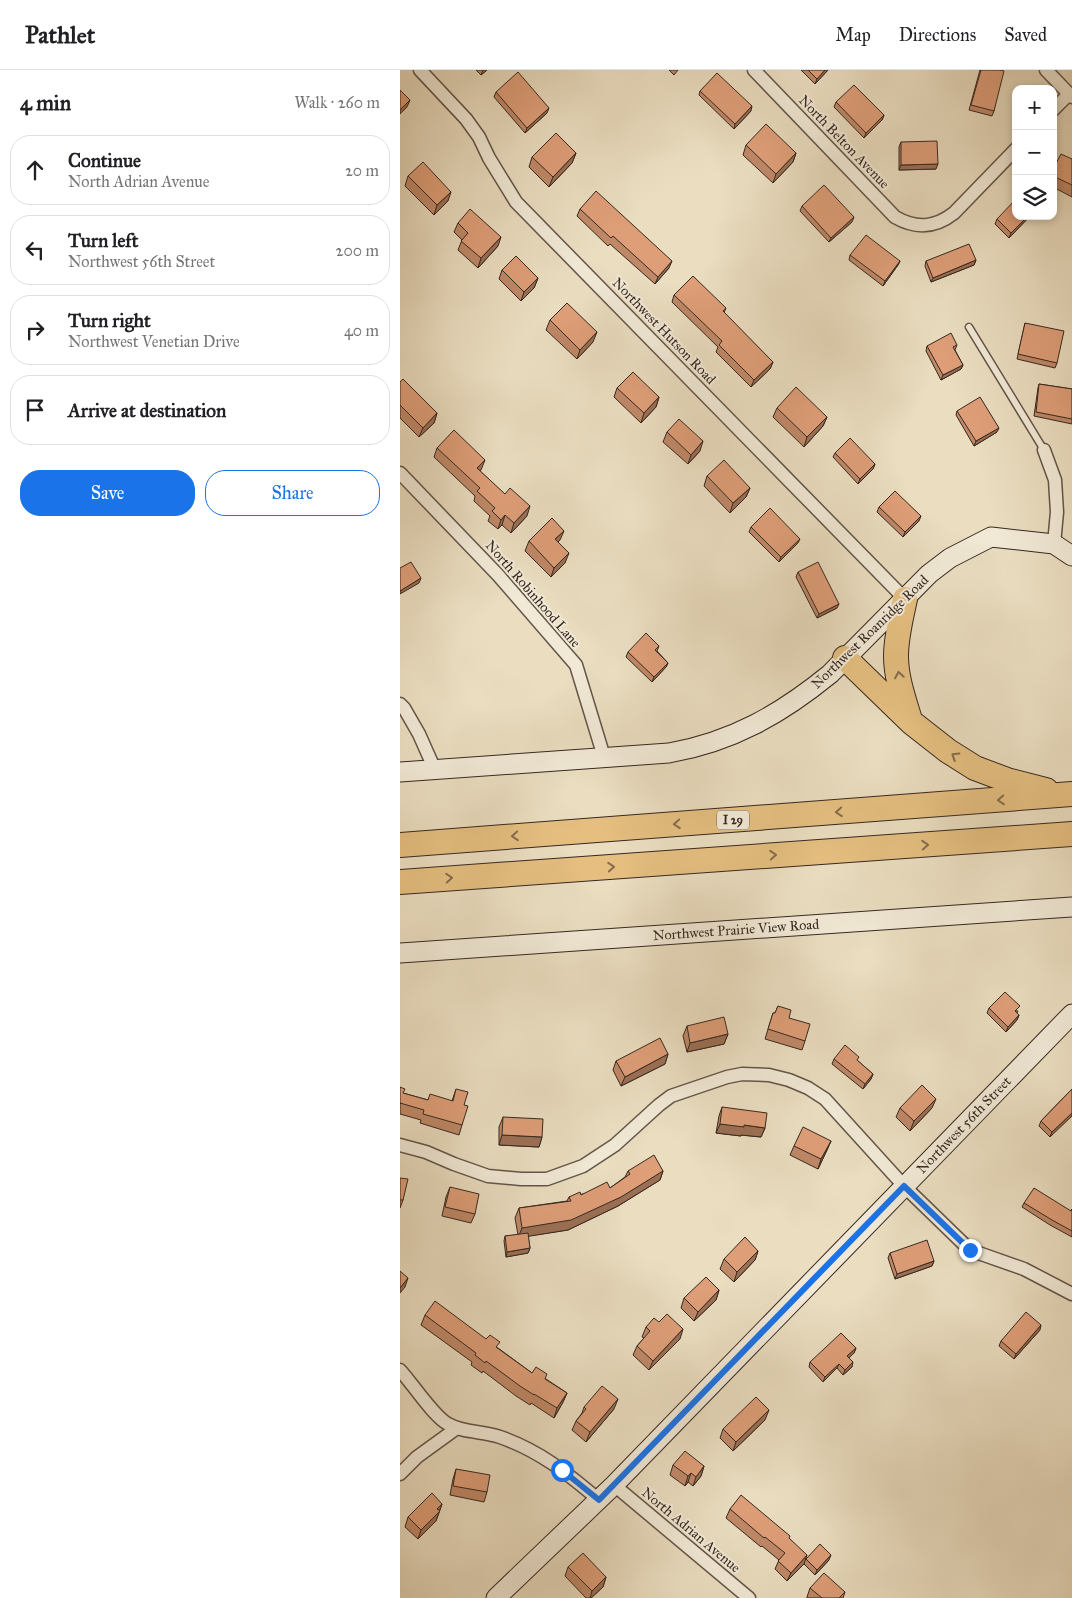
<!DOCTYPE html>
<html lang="en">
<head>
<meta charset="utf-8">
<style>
	:root { --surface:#fff; --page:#f6f6f6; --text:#202124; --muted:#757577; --line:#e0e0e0; --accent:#1a73e8 }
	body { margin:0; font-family:"IM FELL Great Primer",serif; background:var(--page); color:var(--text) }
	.controls { position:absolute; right:15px; top:15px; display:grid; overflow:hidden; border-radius:10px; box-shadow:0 2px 8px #0003 }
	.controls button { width:45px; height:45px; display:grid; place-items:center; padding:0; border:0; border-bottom:1px solid var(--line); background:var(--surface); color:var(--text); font:25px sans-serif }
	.stop { position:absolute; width:15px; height:15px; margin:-11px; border:4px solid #1a73e8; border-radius:50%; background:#fff }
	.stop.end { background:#1a73e8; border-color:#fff; box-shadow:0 1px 5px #0008 }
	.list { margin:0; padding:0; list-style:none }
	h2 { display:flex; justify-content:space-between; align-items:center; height:65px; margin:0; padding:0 20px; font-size:21px }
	h2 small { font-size:16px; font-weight:400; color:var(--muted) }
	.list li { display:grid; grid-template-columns:32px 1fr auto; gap:15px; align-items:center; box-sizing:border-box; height:70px; margin:0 10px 10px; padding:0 10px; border:1px solid var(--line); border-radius:20px }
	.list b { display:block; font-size:19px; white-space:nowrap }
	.list p { margin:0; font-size:16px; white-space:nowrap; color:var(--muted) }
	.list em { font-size:16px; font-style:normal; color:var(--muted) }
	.actions { display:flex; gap:10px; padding:15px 20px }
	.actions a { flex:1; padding:11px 0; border:1px solid var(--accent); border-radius:20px; text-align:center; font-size:18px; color:var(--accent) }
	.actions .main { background:var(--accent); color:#fff }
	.icon { flex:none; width:28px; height:28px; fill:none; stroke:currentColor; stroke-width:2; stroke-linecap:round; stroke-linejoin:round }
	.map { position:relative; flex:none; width:672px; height:1528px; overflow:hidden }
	header { display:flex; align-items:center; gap:30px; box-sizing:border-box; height:70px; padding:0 25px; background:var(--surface); border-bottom:1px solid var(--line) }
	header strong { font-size:24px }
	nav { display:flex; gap:28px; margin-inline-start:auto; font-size:18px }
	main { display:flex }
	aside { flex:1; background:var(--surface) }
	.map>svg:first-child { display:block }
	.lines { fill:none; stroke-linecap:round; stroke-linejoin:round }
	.lane-casing { stroke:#635549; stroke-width:9 }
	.street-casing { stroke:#635549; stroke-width:15 }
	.secondary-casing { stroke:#362821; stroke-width:21 }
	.highway-casing { stroke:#362821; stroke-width:26 }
	.lane { stroke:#f1e9d6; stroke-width:6 }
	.street { stroke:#f1e9d6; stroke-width:12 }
	.secondary { stroke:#f1e9d6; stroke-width:19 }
	.highway { stroke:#e5be80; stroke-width:24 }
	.wall { fill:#bf8867; stroke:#362821 }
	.shaded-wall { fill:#9b6f54; stroke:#362821 }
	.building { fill:#de9e78; stroke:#362821 }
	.oneway { stroke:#856c4c }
	.route { stroke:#1a73e8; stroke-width:6 }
	.labels { text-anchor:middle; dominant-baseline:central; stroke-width:4; stroke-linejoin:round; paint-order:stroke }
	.shield { fill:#f1e9d6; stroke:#6e6257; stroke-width:1 }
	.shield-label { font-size:12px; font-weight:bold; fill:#362821 }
	.street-label { font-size:14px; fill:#362821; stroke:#f1e9d6 }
</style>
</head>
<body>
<header>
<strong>Pathlet</strong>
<nav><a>Map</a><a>Directions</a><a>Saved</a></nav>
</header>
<main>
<aside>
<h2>4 min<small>Walk · 260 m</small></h2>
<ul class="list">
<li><svg class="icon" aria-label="ahead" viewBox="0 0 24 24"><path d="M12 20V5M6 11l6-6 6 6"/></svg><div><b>Continue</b><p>North Adrian Avenue</p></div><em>20 m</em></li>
<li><svg class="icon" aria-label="left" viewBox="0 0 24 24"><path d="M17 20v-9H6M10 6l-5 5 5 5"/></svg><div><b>Turn left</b><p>Northwest 56th Street</p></div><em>200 m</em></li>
<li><svg class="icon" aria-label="right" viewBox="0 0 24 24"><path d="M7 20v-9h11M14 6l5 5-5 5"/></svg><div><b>Turn right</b><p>Northwest Venetian Drive</p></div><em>40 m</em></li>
<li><svg class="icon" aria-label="arrive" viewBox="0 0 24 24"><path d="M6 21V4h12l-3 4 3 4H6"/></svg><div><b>Arrive at destination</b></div></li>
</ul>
<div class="actions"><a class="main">Save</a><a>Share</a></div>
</aside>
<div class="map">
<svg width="672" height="1528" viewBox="0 0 672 1528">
	<rect width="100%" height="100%" fill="#eaddc0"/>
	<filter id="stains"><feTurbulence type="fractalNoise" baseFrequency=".004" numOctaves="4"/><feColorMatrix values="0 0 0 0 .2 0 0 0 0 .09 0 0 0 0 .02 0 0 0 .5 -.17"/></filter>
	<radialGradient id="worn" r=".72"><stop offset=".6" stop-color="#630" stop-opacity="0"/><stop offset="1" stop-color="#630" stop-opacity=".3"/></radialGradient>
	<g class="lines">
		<defs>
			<path id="lane" d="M569 257 644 380"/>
			<path id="street" d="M20 0 66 49 79 67 89 88 116 132 505 529
				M354 0 495 147C516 159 535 158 554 143L616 79
				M646 0 672 27
				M653 40 669 24
				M644 380 655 410 657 442 654 474
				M0 403 98 505 176 595 204 687
				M0 634 4 638 19 664 35 700
				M0 1075 26 1082 54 1094 88 1106 121 1109H147L183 1096 215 1075 259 1035 271 1026 327 1007 342 1004 369 1005 389 1010 408 1018 425 1029 504 1116 570 1180 624 1199 672 1224
				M0 1300C12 1313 34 1347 48 1354 63 1363 83 1361 100 1367 140 1381 167 1403 199 1430
				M0 1404 17 1387 57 1358
				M214 1415 349 1528"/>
			<path id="secondary" d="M0 702 269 683C332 672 381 644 430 604L529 504 550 488 591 467 654 474 672 486
				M0 883 672 837
				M96 1528 214 1415 672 944"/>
			<path id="highway" d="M505 529C501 548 496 567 496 586 496 608 504 630 510 650
				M445 588 511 652 548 681 575 698 607 710 646 720
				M0 775 672 724
				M0 812 672 764"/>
		</defs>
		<use href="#lane" class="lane-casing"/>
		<use href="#street" class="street-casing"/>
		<use href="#secondary" class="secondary-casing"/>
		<use href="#highway" class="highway-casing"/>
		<use href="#lane" class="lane"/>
		<use href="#street" class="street"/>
		<use href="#secondary" class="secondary"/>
		<use href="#highway" class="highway"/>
	</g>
	<path class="wall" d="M76 0H87L81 5Z
		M269 0H278L274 5Z
		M401 0H428L415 14Z
		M580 0H600L594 41 592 46 569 40Z
		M300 21 351 41 334 59 299 25Z
		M96 22 147 43 125 63 94 27Z
		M436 32 484 45 482 50 464 68 434 37Z
		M501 72 536 99 499 100V77Z
		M346 75 396 83 393 92 373 113 343 85Z
		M176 83 172 93 149 117 129 97 132 87Z
		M672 89V127L653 117V99Z
		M8 106 48 131 34 145 5 116Z
		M402 136 452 152 429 172 400 141Z
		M180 139 269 198 255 214 210 174 208 176 177 146Z
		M630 146 609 168 595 154 597 149Z
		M58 153 98 176 78 198 58 180 62 170 54 162Z
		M450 185 500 191 498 195 483 216 449 190Z
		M576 190 574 195 531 212 525 196 526 191Z
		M102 200 138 208 134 218 121 231 99 209Z
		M274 225 326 238 324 243 373 292 370 299 351 317 316 282 318 277 272 232Z
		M150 250 193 272 177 289 146 260Z
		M625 253 657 293 655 298 617 289Z
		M557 275 555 280 563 295 561 299 541 310 526 281 527 276Z
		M0 312 37 343 34 353 19 367 0 348Z
		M639 314 672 319V354L634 346 638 318Z
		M217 318 259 327 256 337 241 353 214 327Z
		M377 338 427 347 423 356 404 377 373 347Z
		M557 341 597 362 574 376 556 345Z
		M267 362 300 381 288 394 263 372Z
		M37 378 81 400 80 401 127 446 111 463 102 455 98 459 88 451 90 446 74 431 75 426 34 387Z
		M435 383 475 394 473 399 458 414 433 387Z
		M307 406 350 418 346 427 330 443 304 416Z
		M479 437 519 451 503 467 477 442Z
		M351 457 398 473 379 492 349 462Z
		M160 470 158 472 165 493 151 507 125 481 129 471Z
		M398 502 437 538 417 548 396 507Z
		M259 576 257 581 268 593 266 597 252 612 226 587 228 582Z
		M378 936 389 948 405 971 402 980 365 969 373 943H375Z
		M589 938 618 941 617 943 619 945 617 950 606 962 587 943Z
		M287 956 328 964 324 974 287 982 283 966Z
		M268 984 265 994 221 1016 213 1000 216 991Z
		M434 989 458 991 473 1004 471 1009 463 1019 432 994Z
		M0 1017 3 1023 28 1030 52 1031 56 1019 64 1035 62 1055 59 1065 20 1053 21 1050 0 1044Z
		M672 1019 650 1067 639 1056 641 1051Z
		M322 1037 365 1058 361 1067 341 1065V1066L316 1063 319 1046Z
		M500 1038H532L510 1061 496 1047Z
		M103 1047 142 1067 139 1077 99 1075V1057Z
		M431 1071 427 1080 418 1099 390 1085 394 1076Z
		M228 1101H263L260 1110 218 1136 168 1160 128 1166 130 1178 128 1183 106 1187 104 1171 105 1166 118 1165 115 1148 119 1138 167 1131 169 1127 210 1118 225 1107Z
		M0 1108 3 1130 0 1138Z
		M50 1117 75 1144 71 1153 42 1146 46 1127Z
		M624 1133 671 1141 672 1139V1167L650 1155 622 1137Z
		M358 1181 355 1190 334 1212 320 1199 324 1189Z
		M490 1183 534 1191 532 1196 495 1209 488 1188Z
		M319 1220 316 1230 294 1251 281 1238 284 1228Z
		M25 1245 98 1278 132 1303 146 1309 167 1323 163 1332 154 1348 131 1333 130 1335 116 1326 83 1301 82 1303 71 1295 72 1292 21 1255Z
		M246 1257 280 1269 249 1300 233 1285 237 1276 244 1268 242 1267Z
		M640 1260 614 1289 599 1276 601 1271Z
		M456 1278 454 1283 449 1288 452 1297 443 1305 437 1298 423 1312 409 1297 410 1292Z
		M184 1337 214 1339 186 1372 172 1360 176 1351 182 1343Z
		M365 1350 333 1381 320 1368 323 1359Z
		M273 1395 304 1396 301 1406 293 1416 288 1412 285 1416 270 1405Z
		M56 1399 87 1422 84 1432 50 1425 53 1409Z
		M42 1434 36 1451 18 1469 5 1457 8 1447Z
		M330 1439 389 1468 406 1489 429 1490 415 1505 404 1494 387 1511 375 1499 379 1490 362 1476 361 1477 326 1448Z
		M168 1497 206 1507 203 1517 191 1528H186L165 1506Z
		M410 1518 445 1522 443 1528H407V1527Z"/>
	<path class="shaded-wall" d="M83 0H87L81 5Z
		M425 0H428L415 14 417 9Z
		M10 30 7 37 0 44V40Z
		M352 36 351 41 334 59 335 54Z
		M149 38 147 43 125 63 127 58Z
		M484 45 482 50 464 68 466 63Z
		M176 83 172 93 149 117 153 107Z
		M396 83 393 92 373 113 376 104Z
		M538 94 536 99 499 100 501 95Z
		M51 122 48 131 34 145 37 135Z
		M628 146H630L609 168 611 163Z
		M454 147 452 152 429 172 431 168Z
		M101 167 98 176 78 198 81 188Z
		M576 190 574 195 531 212 533 208Z
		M272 191 269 198 255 214 258 207Z
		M500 191 498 195 483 216 485 211Z
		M138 208 134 218 121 231 124 222Z
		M197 262 193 272 177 289 180 280Z
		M373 292 370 299 351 317 354 310Z
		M563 295 561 299 541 310 543 305Z
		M259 327 256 337 241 353 244 343Z
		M37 343 34 353 19 367 23 358Z
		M427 347 423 356 404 377 407 367Z
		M599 358 597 362 574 376 576 371Z
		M303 371 300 381 288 394 291 385Z
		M85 390 81 400 73 408 77 398Z
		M475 394 473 399 458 414 460 409Z
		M350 418 346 427 330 443 333 433Z
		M130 436 127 446 111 463 114 453Z
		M105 445 102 455 98 459 101 450Z
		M521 446 519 451 503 467 505 462Z
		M164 461 160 470 151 479 155 469Z
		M400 469 398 473 379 492 381 487Z
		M169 483 165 493 151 507 154 498Z
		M21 508 19 513 0 524V521Z
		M439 534 437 538 417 548 419 544Z
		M268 593 266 597 252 612 254 607Z
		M619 945 617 950 606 962 608 957Z
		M328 964 324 974 287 982 290 973Z
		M268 984 265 994 221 1016 225 1007Z
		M473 1004 471 1009 463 1019 465 1014Z
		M536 1029 532 1038 510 1061 514 1051Z
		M672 1043V1046L650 1067 652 1062Z
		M320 1054 344 1055 365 1058 361 1067 341 1065V1066L316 1063Z
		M102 1065 142 1067 139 1077 99 1075Z
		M431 1071 427 1080 418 1099 421 1089Z
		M263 1101 260 1110 218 1136 168 1160 118 1168 122 1158Z
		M130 1178 128 1183 106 1187 107 1182Z
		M358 1181 355 1190 334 1212 337 1202Z
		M534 1191 532 1196 495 1209 497 1204Z
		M8 1208 5 1217 0 1223V1218Z
		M319 1220 316 1230 294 1251 298 1242Z
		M641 1255 640 1260 614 1289 616 1284Z
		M283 1259 280 1269 249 1300 253 1291Z
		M456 1278 454 1283 446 1291 447 1286Z
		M453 1292 452 1297 443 1305 445 1300Z
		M439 1294 437 1298 423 1312 425 1307Z
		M167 1323 163 1332 154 1348 157 1338Z
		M218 1329 214 1339 186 1372 190 1362Z
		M369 1340 365 1350 333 1381 336 1372Z
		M304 1396 301 1406 293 1416 296 1407Z
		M291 1403 288 1412 285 1416 288 1406Z
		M42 1434 36 1451 18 1469 21 1460 37 1439Z
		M407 1485 404 1494 387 1511 391 1503Z
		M431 1485 429 1490 415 1505 417 1500Z
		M206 1507 203 1517 191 1528H190L192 1521Z"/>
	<path class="building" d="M408 0H425L417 9Z
		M581 0H600L604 1 594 41 571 35Z
		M118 2 149 38 127 58 96 22Z
		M317 3 352 36 335 54 300 21Z
		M454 15 484 45 466 63 436 32Z
		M0 20 10 30 0 40Z
		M366 54 396 83 376 104 346 75Z
		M156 63 176 83 153 107 132 87Z
		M537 71 538 94 501 95V72Z
		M661 84 672 89V115L653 106V99Z
		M23 92 51 122 37 135 8 106Z
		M424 115 454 147 431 168 402 136Z
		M196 121 272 191 258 207 213 166 211 168 180 139Z
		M616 129V146H628L611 163 597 149Z
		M70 139 101 167 81 188 61 171 68 163 58 153Z
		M466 165 500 191 485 211 450 185Z
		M569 174 576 190 533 208 526 191Z
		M116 186 138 208 124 222 102 200Z
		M293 206 326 238 323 241 373 292 354 310 319 275 322 271 274 225Z
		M167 233 197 262 180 280 150 250Z
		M625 253 664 261 657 293 618 284Z
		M551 263 557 275 553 277 563 295 543 305 527 276Z
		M233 302 259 327 244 343 217 318Z
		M3 309 37 343 23 358 0 335V312Z
		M639 314 672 319V349L636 342Z
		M396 317 427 347 407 367 377 338Z
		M580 327 599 358 576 371 557 341Z
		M279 349 303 371 291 385 267 362Z
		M54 360 85 390 77 398 105 424 110 418 130 436 114 453 105 445 101 450 92 441 95 438 77 421 80 418 37 378Z
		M450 368 475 394 460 409 435 383Z
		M324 390 350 418 333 433 307 406Z
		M495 421 521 446 505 462 479 437Z
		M370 438 400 469 381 487 351 457Z
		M152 448 164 461 155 469 169 483 154 498 129 471Z
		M11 492 21 508 0 521V498Z
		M418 492 439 534 419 544 398 502Z
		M246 563 259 576 255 580 268 593 254 607 228 582Z
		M605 922 620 936 615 941 619 945 608 957 589 938Z
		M378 936 391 940 389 948 410 954 405 971 368 959 373 943H375Z
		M324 947 328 964 290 973 287 956Z
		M260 968 268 984 225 1007 216 991Z
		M445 975 459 987 457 990 473 1004 465 1014 434 989Z
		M522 1015 536 1029 514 1051 500 1038Z
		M0 1017 5 1019 3 1023 28 1030 30 1024 53 1031 56 1019 68 1022 64 1035 68 1036 62 1055 23 1044 24 1040 0 1033V1034Z
		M672 1019V1043L652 1062 641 1051Z
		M322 1037 367 1043 365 1058 344 1055V1057L320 1054Z
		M103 1047 143 1049 142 1067 102 1065Z
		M403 1057 431 1071 421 1089 394 1076Z
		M254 1085 263 1101 221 1127 171 1150 122 1158 119 1138 171 1131 169 1127 180 1122 181 1125 207 1112 210 1118 230 1104 228 1101Z
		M0 1108 8 1109 3 1130H0Z
		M50 1117 79 1124 75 1144 45 1137Z
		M634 1118 671 1141 672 1139V1161L652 1150 624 1133Z
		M128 1163 130 1178 107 1182 105 1166Z
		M345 1167 358 1181 337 1202 324 1189Z
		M527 1170 534 1191 497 1204 490 1183Z
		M0 1201 8 1208 0 1218Z
		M306 1207 319 1220 298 1242 284 1228Z
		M35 1231 86 1269 90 1265 100 1272 96 1277 132 1303 136 1297 147 1304 145 1309 167 1323 157 1338 134 1324V1325L120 1316 86 1291 85 1293 75 1285 76 1283 25 1245Z
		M626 1242 641 1255 616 1284 601 1271Z
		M267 1244 283 1259 253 1291 237 1276 250 1261 246 1257 254 1248 259 1252Z
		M441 1263 456 1278 447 1286 453 1292 445 1300 439 1294 425 1307 410 1292Z
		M202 1316 218 1329 190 1362 176 1351 186 1339 184 1337Z
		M356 1327 369 1340 336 1372 323 1359Z
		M285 1381 304 1396 296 1407 291 1403 288 1406 273 1395Z
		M56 1399 90 1405 87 1422 53 1416Z
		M32 1423 42 1434 37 1439 40 1441 21 1460 8 1447Z
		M341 1425 390 1466 389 1468 407 1485 391 1503 378 1491 385 1483 365 1467 364 1468 330 1439Z
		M420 1474 431 1485 417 1500 406 1489Z
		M183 1483 206 1507 192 1521 168 1497Z
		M424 1503 445 1522 439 1528H422L410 1518Z"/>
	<defs><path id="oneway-chevron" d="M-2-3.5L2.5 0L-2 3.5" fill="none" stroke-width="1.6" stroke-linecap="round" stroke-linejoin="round" transform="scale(1.25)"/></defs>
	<g class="oneway">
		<use href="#oneway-chevron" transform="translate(499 605) rotate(-99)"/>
		<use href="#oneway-chevron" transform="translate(555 686) rotate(-148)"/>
		<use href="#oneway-chevron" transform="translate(601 730) rotate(176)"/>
		<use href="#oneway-chevron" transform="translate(439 742) rotate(176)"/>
		<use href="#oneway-chevron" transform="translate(277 754) rotate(176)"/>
		<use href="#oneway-chevron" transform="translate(115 766) rotate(176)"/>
		<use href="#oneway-chevron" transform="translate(525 775) rotate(-4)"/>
		<use href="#oneway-chevron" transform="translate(373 785) rotate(-4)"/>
		<use href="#oneway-chevron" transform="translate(211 797) rotate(-4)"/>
		<use href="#oneway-chevron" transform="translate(49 808) rotate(-4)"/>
	</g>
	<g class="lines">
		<path class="route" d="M162 1400 199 1430 504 1116 570 1180"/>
	</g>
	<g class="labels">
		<rect class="shield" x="317" y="740.5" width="32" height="19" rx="4"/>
		<g class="shield-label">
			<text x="333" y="750">I 29</text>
		</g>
		<g class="street-label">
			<text transform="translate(444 72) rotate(46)">North Belton Avenue</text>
			<text transform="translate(264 261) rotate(46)">Northwest Hutson Road</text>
			<text transform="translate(133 524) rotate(49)">North Robinhood Lane</text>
			<text transform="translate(470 562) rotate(-44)">Northwest Roanridge Road</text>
			<text transform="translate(336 860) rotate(-4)">Northwest Prairie View Road</text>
			<text transform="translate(564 1055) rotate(-46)">Northwest 56th Street</text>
			<text transform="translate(291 1460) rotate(40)">North Adrian Avenue</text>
		</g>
	</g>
	<rect width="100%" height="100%" filter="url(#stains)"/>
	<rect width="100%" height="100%" fill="url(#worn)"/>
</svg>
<div class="controls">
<button>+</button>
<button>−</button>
<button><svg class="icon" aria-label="layers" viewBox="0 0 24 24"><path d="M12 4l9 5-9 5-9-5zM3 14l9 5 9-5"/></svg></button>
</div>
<div class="stop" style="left:162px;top:1400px"></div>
<div class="stop end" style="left:570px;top:1180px"></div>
</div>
</main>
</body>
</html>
